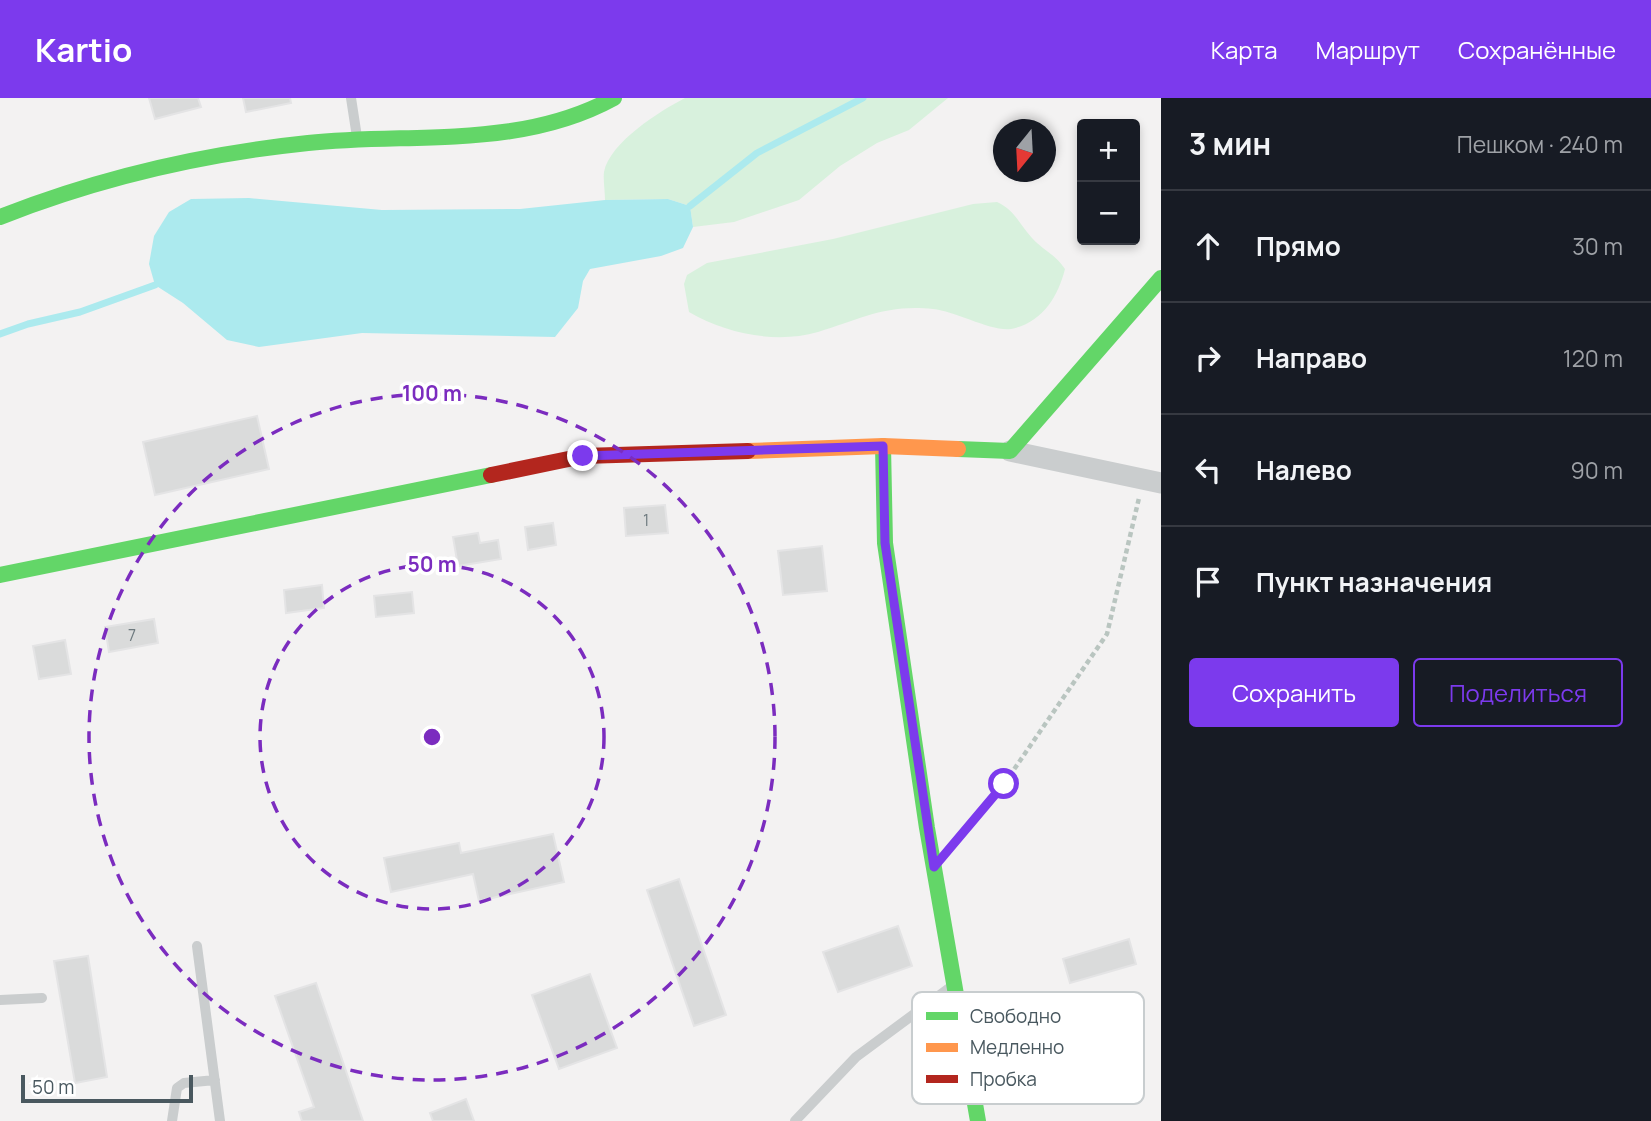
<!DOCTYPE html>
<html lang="ru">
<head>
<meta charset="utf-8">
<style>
	:root { --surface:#171b24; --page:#20242c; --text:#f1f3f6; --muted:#9ea1a6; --line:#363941; --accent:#7c3aed }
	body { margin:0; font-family:Manrope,sans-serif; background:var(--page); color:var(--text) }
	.controls { position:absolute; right:21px; top:21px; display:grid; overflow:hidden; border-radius:7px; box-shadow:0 4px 10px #0003 }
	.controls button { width:63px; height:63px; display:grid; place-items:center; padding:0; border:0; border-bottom:2px solid var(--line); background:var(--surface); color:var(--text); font:35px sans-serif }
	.compass { position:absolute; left:993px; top:21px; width:63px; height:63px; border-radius:50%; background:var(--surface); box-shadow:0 4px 10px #0003; rotate:198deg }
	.scale { position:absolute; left:21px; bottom:18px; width:172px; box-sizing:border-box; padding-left:7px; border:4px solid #49585f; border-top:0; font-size:19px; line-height:24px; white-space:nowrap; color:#49585f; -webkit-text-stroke:5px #fff; paint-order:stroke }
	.stop { position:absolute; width:21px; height:21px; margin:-16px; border:5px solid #7c3aed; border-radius:50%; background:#fff }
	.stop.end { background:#7c3aed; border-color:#fff; box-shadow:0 2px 7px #0008 }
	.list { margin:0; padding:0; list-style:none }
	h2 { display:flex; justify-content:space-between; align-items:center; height:91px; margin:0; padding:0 28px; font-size:30px }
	h2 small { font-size:23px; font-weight:400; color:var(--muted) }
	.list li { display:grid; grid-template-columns:46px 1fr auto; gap:21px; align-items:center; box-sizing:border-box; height:112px; padding:0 28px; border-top:2px solid var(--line) }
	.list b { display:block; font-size:26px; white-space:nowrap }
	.list em { font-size:23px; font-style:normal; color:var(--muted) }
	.actions { display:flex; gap:14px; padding:21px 28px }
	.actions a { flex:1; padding:16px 0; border:2px solid var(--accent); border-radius:7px; text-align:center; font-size:24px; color:var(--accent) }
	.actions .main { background:var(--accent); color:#fff }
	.icon { flex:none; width:38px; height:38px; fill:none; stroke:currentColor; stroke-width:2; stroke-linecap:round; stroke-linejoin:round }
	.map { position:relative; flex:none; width:1161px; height:1023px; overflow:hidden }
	header { display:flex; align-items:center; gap:42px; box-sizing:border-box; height:98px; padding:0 35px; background:var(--accent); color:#fff }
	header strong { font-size:33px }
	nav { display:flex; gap:38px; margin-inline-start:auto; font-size:24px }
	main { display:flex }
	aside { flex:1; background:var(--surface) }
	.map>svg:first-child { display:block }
	.green { fill:#d8f1dd }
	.water { fill:#aceaee }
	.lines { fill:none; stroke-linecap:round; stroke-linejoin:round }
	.stream { stroke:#aceaee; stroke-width:7 }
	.building { fill:#dadbdb; stroke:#e4e4e5; stroke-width:2 }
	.path { stroke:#b9c5c0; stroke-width:4.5; stroke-dasharray:5 3.5; stroke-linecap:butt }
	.lane { stroke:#cacdce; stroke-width:10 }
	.street { stroke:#cacdce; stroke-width:21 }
	.fast { stroke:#63d668; stroke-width:16 }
	.slow { stroke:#ff974d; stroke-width:16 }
	.jam { stroke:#b3261e; stroke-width:16 }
	.route { stroke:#7c3aed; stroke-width:9 }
	.ring { fill:none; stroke:#7b2cbf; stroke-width:3.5; stroke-dasharray:12 9 }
	.labels { text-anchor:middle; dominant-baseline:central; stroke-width:7; stroke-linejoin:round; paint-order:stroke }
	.number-label { font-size:16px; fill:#6e7a7f }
	.key { fill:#fff; stroke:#c8cdcf; stroke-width:2 }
	.key-label { font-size:19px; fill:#49585f }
	.centre { fill:#7b2cbf; stroke:#fff; stroke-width:3.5 }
	.ring-label { font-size:21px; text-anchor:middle; font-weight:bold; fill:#7b2cbf; stroke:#fff; stroke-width:7; stroke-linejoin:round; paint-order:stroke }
</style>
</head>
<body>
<header>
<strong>Kartio</strong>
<nav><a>Карта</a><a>Маршрут</a><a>Сохранённые</a></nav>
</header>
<main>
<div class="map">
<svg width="1161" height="1023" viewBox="0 0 1161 1023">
	<rect width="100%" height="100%" fill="#f3f2f2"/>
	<path class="green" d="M685 0H948L909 32 877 45 840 68 799 102 734 124 693 129 690 108 668 101 605 102C605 93 603 82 604 74 610 44 660 13 685 0Z
		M997 104C1015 112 1019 126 1032 140 1044 153 1054 155 1065 171 1058 199 1042 225 1011 231 992 234 955 213 933 211 886 206 861 221 818 234 776 246 727 236 689 214L684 186 687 177 707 165 833 141 973 106Z"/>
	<path class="water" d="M249 100 382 112 520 111 605 102 668 101 690 108 693 129 683 150 661 158 590 171 583 183 578 210 555 239 362 235 259 249 227 242 183 205 155 187 149 166 154 138 169 114 191 101Z"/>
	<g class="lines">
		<path class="stream" d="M690 108 757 55 863 0
			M0 236 28 226 80 214 155 187"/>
	</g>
	<path class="building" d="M149 0H198L201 9 155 21Z
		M243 0H290L291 5 246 14Z
		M257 318 269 371 155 397 143 344Z
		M665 407 668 435 626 438 624 410Z
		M553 425 556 447 528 452 525 429Z
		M478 435 480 445 498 442 501 461 458 468 453 439Z
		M822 448 827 493 783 497 778 453Z
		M322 487 324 510 286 515 284 492Z
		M412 494 414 515 376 519 374 498Z
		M154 521 158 545 109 554 105 529Z
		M65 542 71 576 39 581 33 548Z
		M553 736 564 784 479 803 473 776 391 794 384 760 459 745 461 755Z
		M679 781 726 917 694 928 647 792Z
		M898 828 912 868 838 894 823 854Z
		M1129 841 1136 866 1070 885 1063 861Z
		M88 858 107 979 75 985 54 863Z
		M590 876 617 950 559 971 532 897Z
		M316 885 363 1023H302L299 1014 314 1009 275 898Z
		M466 1001 474 1023H433L430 1015Z"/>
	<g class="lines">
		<path class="path" d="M956 744 1004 686 1107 536 1139 400"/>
		<path class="lane" d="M351 0 357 39
			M197 848 220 1023
			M0 902 42 900
			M172 1023 177 990 184 985 215 982
			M795 1023 856 959 952 888"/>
		<path class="street" d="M1010 353 1161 385"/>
		<path class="fast" d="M0 119C99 80 202 56 308 45 412 34 519 52 614 0
			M883 348 885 445 927 730 978 1023
			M958 351 1010 353 1161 180
			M0 477 491 377"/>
		<path class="slow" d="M748 353 883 348 958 351"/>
		<path class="jam" d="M491 377 583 358 748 353"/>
	</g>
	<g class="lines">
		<path class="route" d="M583 358 883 348 885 445 934 769 1004 686"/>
	</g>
	<g class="ring">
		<circle cx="432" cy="639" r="172"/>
		<circle cx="432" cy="639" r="343"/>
	</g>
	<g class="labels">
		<g class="number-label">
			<text x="646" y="422">1</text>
			<text x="132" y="537">7</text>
		</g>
	</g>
	<rect x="912" y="894" width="232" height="112" rx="10" class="key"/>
	<rect x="926" y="914" width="32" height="8" fill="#63d668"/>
	<rect x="926" y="945" width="32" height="9" fill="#ff974d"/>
	<rect x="926" y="977" width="32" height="8" fill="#b3261e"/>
	<g class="key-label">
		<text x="970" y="925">Свободно</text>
		<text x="970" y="956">Медленно</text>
		<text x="970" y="988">Пробка</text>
	</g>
	<circle cx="432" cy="639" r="10" class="centre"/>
	<g class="ring-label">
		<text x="432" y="303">100 m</text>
		<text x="432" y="474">50 m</text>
	</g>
</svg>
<div class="controls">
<button>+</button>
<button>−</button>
</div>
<svg class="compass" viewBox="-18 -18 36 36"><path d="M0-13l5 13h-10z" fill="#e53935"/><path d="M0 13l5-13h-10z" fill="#9ea1a6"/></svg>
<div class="scale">50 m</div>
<div class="stop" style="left:1004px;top:686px"></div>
<div class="stop end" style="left:583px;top:358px"></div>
</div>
<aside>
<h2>3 мин<small>Пешком · 240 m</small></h2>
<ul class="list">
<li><svg class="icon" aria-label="ahead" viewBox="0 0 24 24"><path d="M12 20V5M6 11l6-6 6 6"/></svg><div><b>Прямо</b></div><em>30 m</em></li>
<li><svg class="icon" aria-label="right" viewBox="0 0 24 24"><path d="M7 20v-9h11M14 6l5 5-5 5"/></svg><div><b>Направо</b></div><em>120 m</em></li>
<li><svg class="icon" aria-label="left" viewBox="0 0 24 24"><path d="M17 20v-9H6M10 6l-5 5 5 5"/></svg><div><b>Налево</b></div><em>90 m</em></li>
<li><svg class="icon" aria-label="arrive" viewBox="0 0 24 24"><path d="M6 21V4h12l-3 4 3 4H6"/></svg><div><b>Пункт назначения</b></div></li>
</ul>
<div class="actions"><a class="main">Сохранить</a><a>Поделиться</a></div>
</aside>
</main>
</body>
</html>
